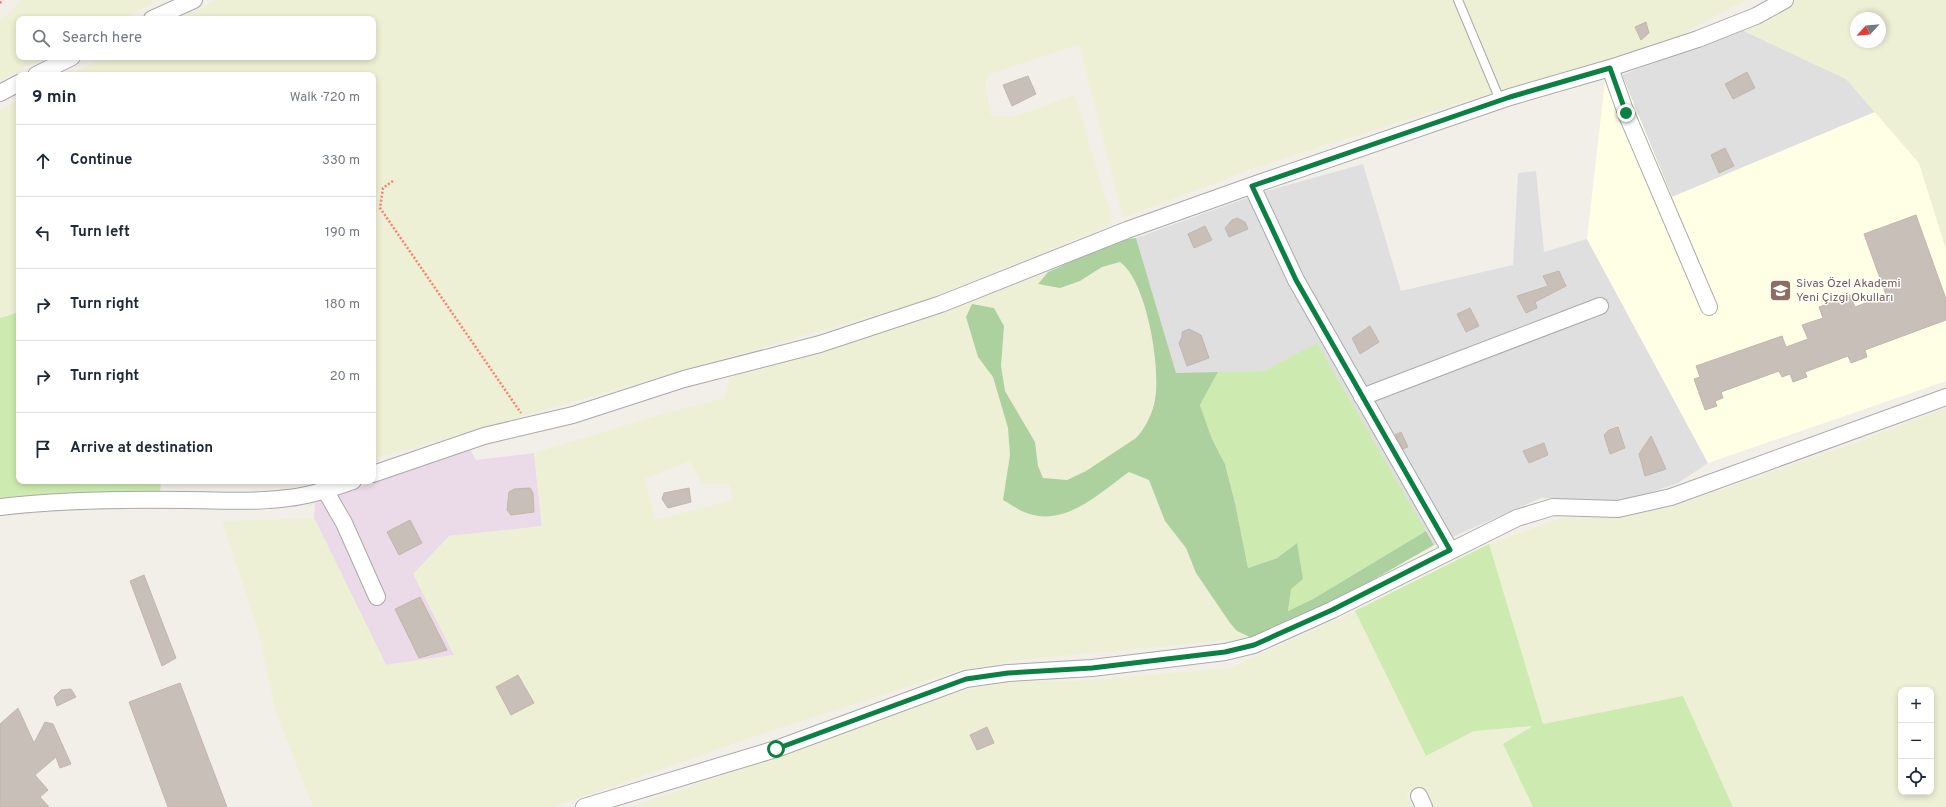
<!DOCTYPE html>
<html lang="en">
<head>
<meta charset="utf-8">
<style>
	:root { --surface:#fff; --page:#f6f6f7; --text:#1f2937; --muted:#747a83; --line:#e0e1e3 }
	body { margin:0; font-family:Overpass,sans-serif; background:var(--page); color:var(--text) }
	.controls { position:absolute; right:12px; bottom:12px; display:grid; overflow:hidden; border-radius:8px; box-shadow:0 2px 6px #0003 }
	.controls button { width:36px; height:36px; display:grid; place-items:center; padding:0; border:0; border-bottom:1px solid var(--line); background:var(--surface); color:var(--text); font:20px sans-serif }
	.compass { position:absolute; left:1850px; top:12px; width:36px; height:36px; border-radius:50%; background:var(--surface); box-shadow:0 2px 6px #0003; rotate:244deg }
	.stop { position:absolute; width:12px; height:12px; margin:-9px; border:3px solid #0b8043; border-radius:50%; background:#fff }
	.stop.end { background:#0b8043; border-color:#fff; box-shadow:0 1px 4px #0008 }
	.list { margin:0; padding:0; list-style:none }
	h2 { display:flex; justify-content:space-between; align-items:center; height:52px; margin:0; padding:0 16px; font-size:17px }
	h2 small { font-size:13px; font-weight:400; color:var(--muted) }
	.list li { display:grid; grid-template-columns:26px 1fr auto; gap:12px; align-items:center; box-sizing:border-box; height:72px; padding:0 16px; border-top:1px solid var(--line) }
	.list b { display:block; font-size:15px; white-space:nowrap }
	.list em { font-size:13px; font-style:normal; color:var(--muted) }
	.icon { flex:none; width:22px; height:22px; fill:none; stroke:currentColor; stroke-width:2; stroke-linecap:round; stroke-linejoin:round }
	.map { position:relative; flex:none; width:1946px; height:807px; overflow:hidden }
	.search { position:absolute; background:var(--surface); box-shadow:0 2px 6px #0003; left:16px; top:16px; width:360px; height:44px; display:flex; align-items:center; gap:10px; box-sizing:border-box; padding:0 14px; border-radius:8px; color:var(--muted); font-size:15px }
	.panel { position:absolute; background:var(--surface); box-shadow:0 2px 6px #0003; left:16px; top:72px; width:360px; height:412px; border-radius:8px }
	.map>svg:first-child { display:block }
	.residential { fill:#e0dfdf }
	.industrial { fill:#ebdbe8 }
	.education { fill:#ffffe5 }
	.farmland { fill:#eef0d5; fill-rule:evenodd }
	.grass { fill:#cdebb0 }
	.forest { fill:#add19e }
	.building { fill:#c7bfb8; stroke:#c4b6ab }
	.lines { fill:none; stroke-linecap:round; stroke-linejoin:round }
	.service-casing { stroke:#a9a9a9; stroke-width:10 }
	.minor-casing { stroke:#a9a9a9; stroke-width:18 }
	.path { stroke:#fa8072; stroke-width:2.5; stroke-dasharray:2 2; stroke-linecap:butt }
	.service { stroke:#fff; stroke-width:8 }
	.minor { stroke:#fff; stroke-width:16 }
	.route { stroke:#0b8043; stroke-width:5 }
	.labels { text-anchor:middle; dominant-baseline:central; stroke-width:3; stroke-linejoin:round; paint-order:stroke }
	.education-label { font-size:12px; fill:#785e54; stroke:#fff; text-anchor:start }
</style>
</head>
<body>
<div class="map">
<svg width="1946" height="807" viewBox="0 0 1946 807">
	<rect width="100%" height="100%" fill="#f2efe9"/>
	<path class="residential" d="M1742 30 1846 79 1875 112 1672 197 1622 75Z
		M1363 164 1401 291 1513 265 1518 173 1536 171 1544 252 1587 239 1708 463 1678 483 1622 502 1541 498 1434 545 1317 344 1264 371 1176 374 1136 238 1266 191Z"/>
	<path class="industrial" d="M469 447 476 460 534 453 542 527 449 536 454 655 386 665 314 518 315 503Z"/>
	<path class="education" d="M1622 75 1672 197 1875 112 1919 163 1946 249V381L1708 463 1587 239 1605 81Z"/>
	<path class="farmland" d="M22 0H159L121 19H19V57H46L0 80V21Z
		M216 0H1746L1668 41 1478 97 1252 169 1123 218 1079 45 990 74 985 82 991 116H1016L1075 95 1111 216 1108 226 924 301 373 459V75H69L105 57H373V19H179Z
		M1796 0H1946V249L1919 163 1846 79 1742 30ZM1856 18H1880V42H1856Z
		M19 100V312L0 318V109Z
		M1120 262 1129 268 1147 312 1154 350 1157 382 1155 401 1142 433 1137 438 1086 471 1066 480 1043 478 1038 467 1035 442 1005 391 1001 366 1004 326 994 308 971 305 966 317 978 357 993 377 1008 428 1010 455 1006 480 1110 485 1130 472 1149 480 1165 521 1186 548 1196 573 1237 631 1252 638 1019 660 960 670 762 734 553 807H313L276 713 258 630 222 521 314 518 386 665 454 655 413 574 449 536 542 526 534 453 669 412 725 398 730 374 932 315 1048 272 1038 283 1080 281 1102 267ZM690 461 702 484H729L733 500 655 520 645 479Z
		M1946 408V807H1733L1683 696 1543 724 1489 544 1562 518 1621 517 1671 507 1849 445ZM1901 690H1931V792H1901Z
		M1355 611 1426 756 1474 731 1534 726 1503 744 1533 807H1432L1419 788 1406 793 1412 807H629L798 750 942 697 1002 681H1074L1230 668Z"/>
	<path class="grass" d="M19 312V481H161L160 493 0 502V318Z
		M1317 343 1426 531 1313 599 1288 611 1297 543 1277 558 1248 568 1235 503 1225 464 1212 439 1200 405 1218 372 1264 371Z
		M1489 544 1543 724 1683 696 1733 807H1533L1503 744 1533 726 1474 731 1426 756 1355 611Z"/>
	<path class="forest" d="M1136 238 1176 373 1218 372 1200 405 1212 439 1225 464 1235 503 1248 568 1277 558 1297 543 1303 579 1291 589 1288 611 1313 599 1426 531 1434 545 1362 586 1262 636 1252 638 1237 631 1230 623 1196 573 1186 548 1165 521 1149 480 1129 472C1099 493 1064 529 1024 512 1017 509 1010 504 1003 500L1010 455 1008 428 993 377 978 357 966 317 972 304 994 308 1004 326 1001 366 1005 391 1035 442 1038 466 1043 478 1067 480 1086 471 1136 438C1145 429 1153 412 1155 400 1161 369 1147 281 1120 262L1102 267 1080 281 1060 288 1038 284 1048 272 1119 240Z"/>
	<path class="building" d="M1646 22 1649 33 1641 40 1635 27Z
		M1747 72 1755 88 1733 99 1725 84Z
		M1028 76 1036 94 1012 106 1003 85Z
		M1725 148 1734 166 1719 173 1711 155Z
		M1916 215 1946 299V320L1865 350 1867 357 1851 363 1848 356 1805 372 1807 377 1793 382 1790 374 1782 377 1779 371 1721 392 1723 398 1715 401 1717 406 1705 410 1694 379 1700 377 1696 366 1782 336 1786 347 1808 339 1802 325 1823 318 1819 307 1850 295 1855 307 1886 295 1864 234Z
		M1237 218 1245 222 1248 229 1229 237 1225 228 1232 220Z
		M1205 226 1212 240 1194 248 1188 234Z
		M1559 271 1566 286 1535 302 1537 308 1526 313 1517 296 1548 286 1543 276Z
		M1470 308 1479 326 1466 332 1457 314Z
		M1370 326 1379 342 1360 354 1352 338Z
		M1189 329 1201 335 1209 358 1187 366 1179 343 1182 337V332Z
		M1618 427 1625 448 1610 454 1604 435 1609 430Z
		M1401 432 1408 447 1403 449 1395 435Z
		M1651 436 1666 469 1645 476 1639 454Z
		M1544 443 1548 455 1529 463 1523 451Z
		M530 488 533 493 534 512 511 515 507 510 509 492 514 489Z
		M689 488 691 502 668 508 662 499 664 493Z
		M410 520 422 543 399 555 387 532Z
		M144 575 176 658 162 666 130 581Z
		M420 597 447 650 419 658 395 609Z
		M518 675 534 703 511 715 496 687Z
		M180 683 227 807H168L129 702Z
		M71 689 76 697 57 706 54 697 61 690Z
		M18 708 34 743 45 722 53 724 71 764 60 768 56 757 35 775 48 790 40 797 49 807H0V724Z
		M987 727 994 743 977 750 970 735Z"/>
	<g class="lines">
		<defs>
			<path id="service" d="M1458 0 1500 100"/>
			<path id="minor" d="M152 19 194 0
				M1610 68 1626 113 1709 307
				M36 75 72 57
				M0 93 19 83
				M1252 186 1296 280 1450 550
				M1362 397 1600 306
				M373 474 484 436 573 415 684 379 820 344 941 304 1127 230 1256 184 1510 97 1610 68 1698 39 1756 16 1785 0
				M325 490 344 523 377 597
				M0 507C61 500 124 499 185 500 219 500 254 503 288 498 310 496 332 488 353 481
				M1419 796 1424 807
				M584 807 776 749 966 679 1008 673 1092 668 1225 652 1254 645 1332 610 1517 518 1553 507 1618 509 1671 497 1946 397"/>
		</defs>
		<use href="#service" class="service-casing"/>
		<use href="#minor" class="minor-casing"/>
		<path class="path" d="M0 3 3 0
			M393 181 383 188 380 208 521 413"/>
		<use href="#service" class="service"/>
		<use href="#minor" class="minor"/>
	</g>
	<g class="lines">
		<path class="route" d="M776 749 966 679 1008 673 1092 668 1225 652 1254 645 1332 610 1450 550 1296 280 1252 186 1510 97 1610 68 1626 113"/>
	</g>
	<defs>
		<symbol id="school-square" viewBox="-11 -11 22 22"><rect x="-9" y="-9" width="18" height="18" rx="4" fill="#8d6e63" stroke="#fff"/><path d="M0-5L7-2L0 1L-7-2ZM-4 1L0 2.5L4 1V4Q0 6-4 4Z" fill="#fff"/></symbol>
	</defs>
	<g fill-rule="evenodd">
		<use href="#school-square" x="1768" y="278" width="25" height="25"/>
	</g>
	<g class="labels">
		<g class="education-label">
			<text x="1796" y="284">Sivas Özel Akademi<tspan x="1796" dy="14">Yeni Çizgi Okulları</tspan></text>
		</g>
	</g>
</svg>
<div class="controls">
<button>+</button>
<button>−</button>
<button><svg class="icon" aria-label="locate" viewBox="0 0 24 24"><circle cx="12" cy="12" r="6"/><path d="M12 2v4M12 18v4M2 12h4M18 12h4"/></svg></button>
</div>
<svg class="compass" viewBox="-18 -18 36 36"><path d="M0-13l5 13h-10z" fill="#e53935"/><path d="M0 13l5-13h-10z" fill="#747a83"/></svg>
<div class="stop" style="left:776px;top:749px"></div>
<div class="stop end" style="left:1626px;top:113px"></div>
<div class="search"><svg class="icon" aria-label="search" viewBox="0 0 24 24"><circle cx="10" cy="10" r="6"/><path d="M15 15l6 6"/></svg>Search here</div>
<section class="panel">
<h2>9 min<small>Walk · 720 m</small></h2>
<ul class="list">
<li><svg class="icon" aria-label="ahead" viewBox="0 0 24 24"><path d="M12 20V5M6 11l6-6 6 6"/></svg><div><b>Continue</b></div><em>330 m</em></li>
<li><svg class="icon" aria-label="left" viewBox="0 0 24 24"><path d="M17 20v-9H6M10 6l-5 5 5 5"/></svg><div><b>Turn left</b></div><em>190 m</em></li>
<li><svg class="icon" aria-label="right" viewBox="0 0 24 24"><path d="M7 20v-9h11M14 6l5 5-5 5"/></svg><div><b>Turn right</b></div><em>180 m</em></li>
<li><svg class="icon" aria-label="right" viewBox="0 0 24 24"><path d="M7 20v-9h11M14 6l5 5-5 5"/></svg><div><b>Turn right</b></div><em>20 m</em></li>
<li><svg class="icon" aria-label="arrive" viewBox="0 0 24 24"><path d="M6 21V4h12l-3 4 3 4H6"/></svg><div><b>Arrive at destination</b></div></li>
</ul>
</section>
</div>
</body>
</html>
